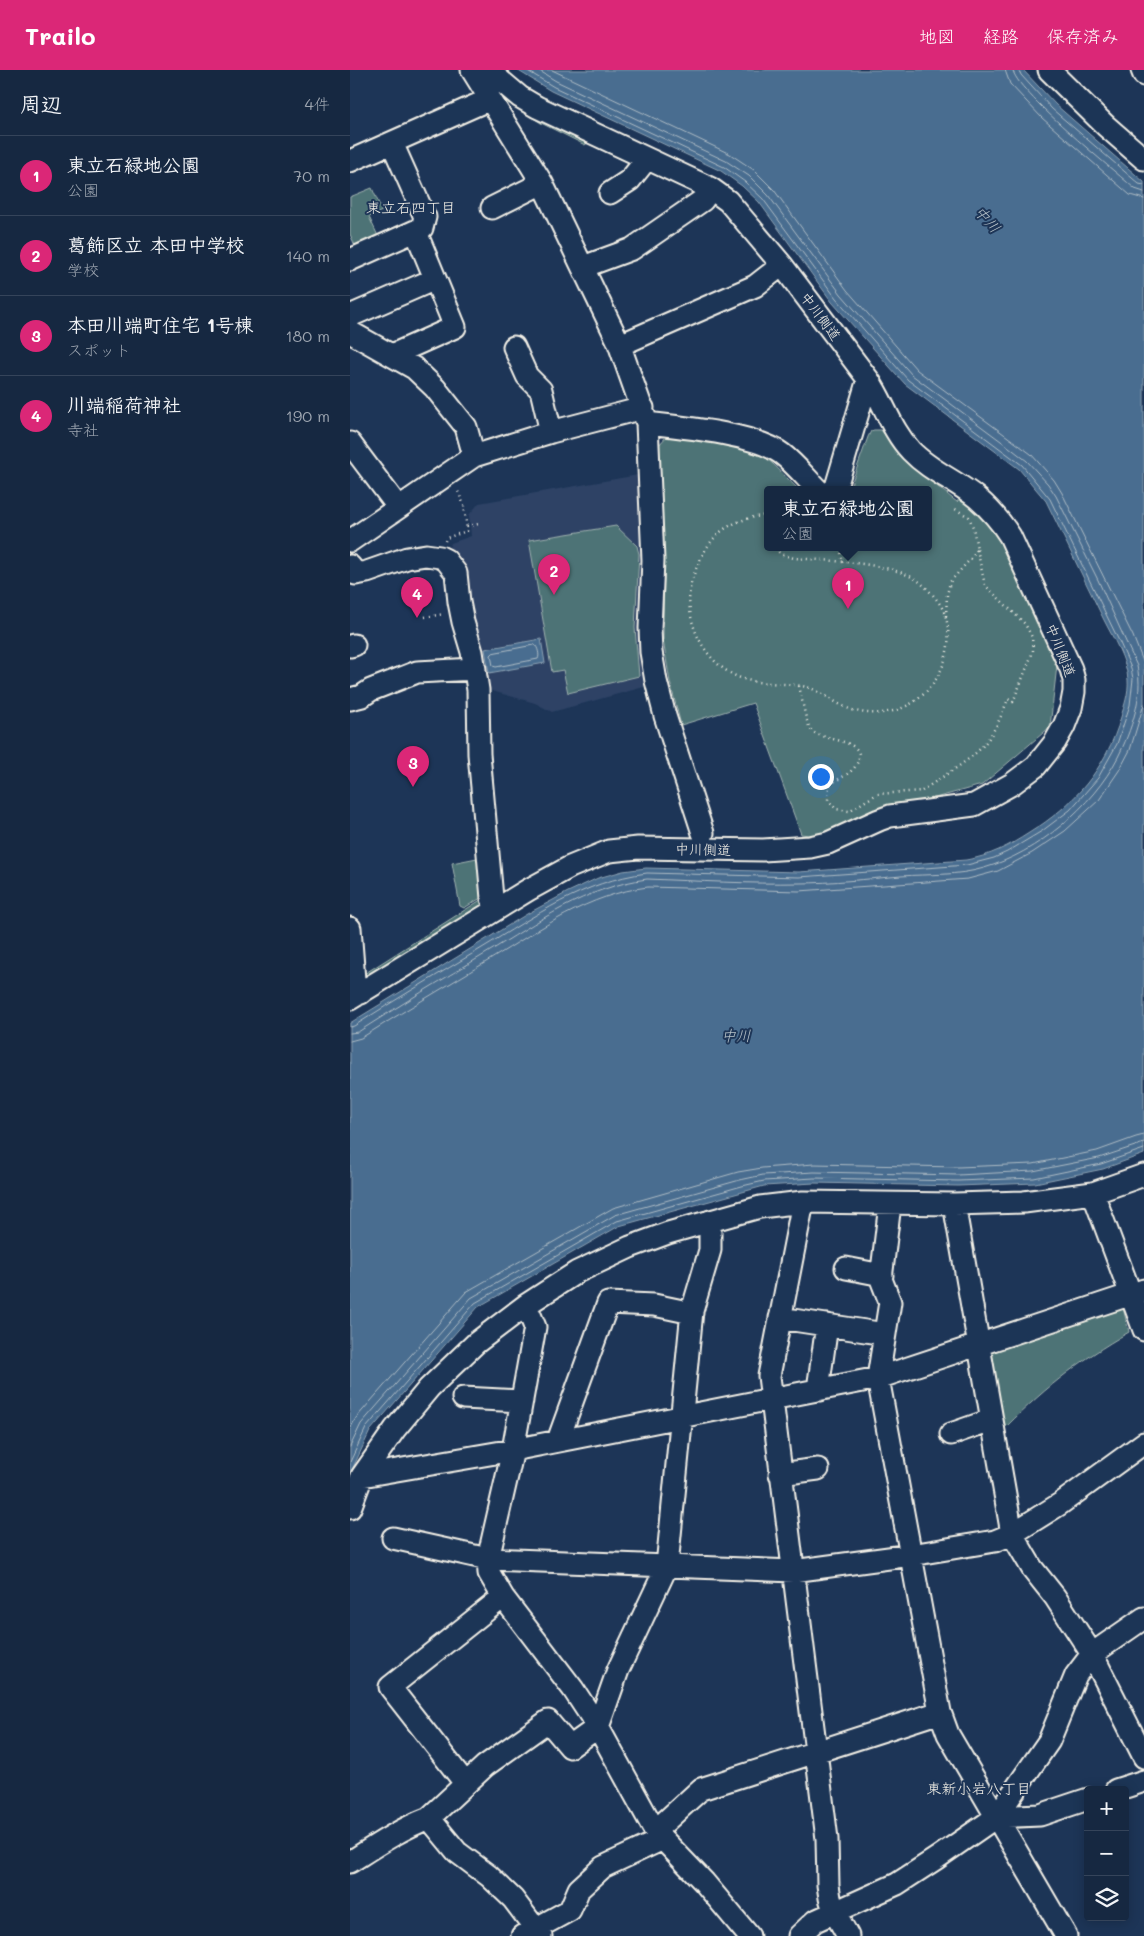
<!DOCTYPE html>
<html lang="ja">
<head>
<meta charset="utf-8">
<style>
	:root { --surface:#162841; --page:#23344c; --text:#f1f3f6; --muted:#9ea6b1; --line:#35445a; --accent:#db2777 }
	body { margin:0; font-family:Mali,"Klee One",sans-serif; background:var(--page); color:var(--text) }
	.controls { position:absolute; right:15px; bottom:15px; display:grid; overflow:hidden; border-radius:5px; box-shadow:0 2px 12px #0003 }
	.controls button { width:45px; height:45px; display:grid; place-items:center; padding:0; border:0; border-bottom:1px solid var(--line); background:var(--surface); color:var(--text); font:25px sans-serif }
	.you { position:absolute; left:470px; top:706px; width:18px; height:18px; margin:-12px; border:4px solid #fff; border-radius:50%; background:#1a73e8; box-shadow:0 0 0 8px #1a73e833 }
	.badge { display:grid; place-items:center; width:32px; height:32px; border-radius:50%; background:var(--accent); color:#fff; font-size:16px; font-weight:700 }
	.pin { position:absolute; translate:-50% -41px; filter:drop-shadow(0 1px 2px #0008) }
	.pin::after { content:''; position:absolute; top:26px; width:18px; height:15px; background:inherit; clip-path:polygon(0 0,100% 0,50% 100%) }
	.popup { position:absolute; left:414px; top:416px; width:168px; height:65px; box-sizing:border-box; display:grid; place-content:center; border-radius:5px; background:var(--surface); filter:drop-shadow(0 1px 4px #0005); font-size:16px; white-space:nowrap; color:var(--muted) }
	.popup b { font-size:19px; color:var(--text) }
	.popup::after { content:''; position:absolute; left:50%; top:100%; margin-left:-10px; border:10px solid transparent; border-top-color:var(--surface) }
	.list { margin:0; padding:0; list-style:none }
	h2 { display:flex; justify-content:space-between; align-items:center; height:65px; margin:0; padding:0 20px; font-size:21px }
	h2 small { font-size:16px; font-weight:400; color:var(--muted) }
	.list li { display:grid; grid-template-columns:32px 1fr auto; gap:15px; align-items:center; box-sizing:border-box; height:80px; padding:0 20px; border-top:1px solid var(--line) }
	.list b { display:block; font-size:19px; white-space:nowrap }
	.list p { margin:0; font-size:16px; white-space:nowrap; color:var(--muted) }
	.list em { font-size:16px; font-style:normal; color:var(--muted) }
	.icon { flex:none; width:28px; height:28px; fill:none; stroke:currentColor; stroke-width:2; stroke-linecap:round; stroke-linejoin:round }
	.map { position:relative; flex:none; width:794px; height:1866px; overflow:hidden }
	header { display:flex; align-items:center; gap:30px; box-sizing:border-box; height:70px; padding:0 25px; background:var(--accent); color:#fff }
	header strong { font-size:24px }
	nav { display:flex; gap:28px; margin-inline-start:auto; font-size:18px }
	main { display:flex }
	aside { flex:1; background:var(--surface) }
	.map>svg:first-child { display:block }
	.built { fill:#2d4265 }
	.green { fill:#4d7376; stroke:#a0b2af }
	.water { fill:#486d90; stroke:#8da2b3 }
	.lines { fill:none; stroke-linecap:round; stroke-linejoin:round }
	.shore { stroke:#afbcc5; stroke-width:1 }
	.minor-casing { stroke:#f4f1e8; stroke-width:25 }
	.path { stroke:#f4f1e8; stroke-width:2.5; stroke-dasharray:1 4; stroke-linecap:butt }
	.minor { stroke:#1d3557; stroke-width:21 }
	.labels { text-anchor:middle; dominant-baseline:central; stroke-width:4; stroke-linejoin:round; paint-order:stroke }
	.street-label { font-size:14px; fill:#f4f1e8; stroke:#1d3557 }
	.neighbourhood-label { font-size:15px; fill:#f4f1e8; stroke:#1d3557 }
	.water-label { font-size:15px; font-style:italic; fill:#b8c3c9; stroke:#1d3557 }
</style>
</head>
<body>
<header>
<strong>Trailo</strong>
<nav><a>地図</a><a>経路</a><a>保存済み</a></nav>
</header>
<main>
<aside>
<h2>周辺<small>4件</small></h2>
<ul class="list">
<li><span class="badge">1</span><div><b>東立石緑地公園</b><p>公園</p></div><em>70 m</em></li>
<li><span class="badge">2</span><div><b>葛飾区立 本田中学校</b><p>学校</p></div><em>140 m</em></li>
<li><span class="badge">3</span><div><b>本田川端町住宅 1号棟</b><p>スポット</p></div><em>180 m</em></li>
<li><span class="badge">4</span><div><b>川端稲荷神社</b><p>寺社</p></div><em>190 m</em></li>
</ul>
</aside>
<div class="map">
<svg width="794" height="1866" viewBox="0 0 794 1866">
	<rect width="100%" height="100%" fill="#1d3557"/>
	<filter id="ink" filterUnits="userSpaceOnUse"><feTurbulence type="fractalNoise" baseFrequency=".02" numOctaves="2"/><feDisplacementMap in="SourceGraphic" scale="10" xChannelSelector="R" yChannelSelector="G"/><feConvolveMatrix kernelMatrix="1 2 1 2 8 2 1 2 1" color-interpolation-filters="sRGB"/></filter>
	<g filter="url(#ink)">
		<path class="built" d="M288 405 294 483 290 557 294 617 202 642 185 633 135 619 97 482 101 473 121 466 119 445 129 433Z"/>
		<path class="green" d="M130 0 240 71 235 75 191 53 160 33 154 37Z
			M22 118 32 141 19 147 29 168 6 178 0 164V127Z
			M524 360H531L555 391 607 432 612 425 622 433 647 465 656 481 707 595 700 657 632 715 523 745 468 766 451 764 403 633 331 655 320 612 313 570 314 496 308 376 317 366C339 369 400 376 416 388 428 397 438 410 449 420H418V478H578V420H499L518 367 521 361Z
			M266 456 287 476 289 484 285 558 289 606 218 623 213 600 202 602 179 470Z
			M132 787 136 825 114 838 110 836 102 793Z
			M137 826 136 836 23 908 14 904Z
			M772 1234 779 1262C728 1291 690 1322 649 1364L633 1280Z"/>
		<path class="water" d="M167 0H673L706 35 794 112V1084L753 1099 685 1113 608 1116 464 1113 414 1116 269 1156 128 1237 20 1361 0 1404V953L177 844 218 822 248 808 273 801 296 798 449 802 616 790C640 786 659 776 679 763 724 735 756 699 771 647 774 636 779 623 778 610 777 590 763 568 754 550 735 510 715 471 696 431L669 399 555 314 482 232 409 132 392 116 371 101 201 21Z
			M191 569 195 593 139 603 135 579Z"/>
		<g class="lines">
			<path class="shore" d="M202 0 380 84 404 100 424 120 497 220 567 300 681 384 704 410 712 423 783 566 794 594
				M655 0 660 14 692 48 780 125 794 129
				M663 0C664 20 765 101 785 119L794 122
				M669 0 671 5 702 39 789 114 794 115
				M185 575C188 577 190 586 188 589L146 597 143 596 141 585 143 583Z
				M0 957 4 956C46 929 89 904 132 878 185 846 233 811 297 803L449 807 617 795 644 788 657 782 692 761 720 740 748 708 767 674 780 635 783 609 781 598 770 573 700 429 672 395 558 310 486 228 413 129 395 112 374 97 204 17 176 0
				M0 963 8 962C50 935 93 909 135 884 188 852 235 817 297 809 348 811 399 814 449 813 483 813 517 809 551 806 578 804 608 806 634 798 687 783 743 736 768 687 781 661 794 626 787 596L748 510 706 426 698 414 677 391 659 377 562 305 491 224 418 125 399 106 376 91 206 11 188 0
				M0 971 11 968C54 941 98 915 141 889 190 859 239 824 298 817L449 821 618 809 648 801 682 783 715 761 749 730 770 699 780 680 794 634
				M0 1359 6 1348 116 1222 263 1138 388 1102 412 1098 464 1094 608 1097 683 1094 747 1081 786 1067 794 1065
				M0 1377 11 1354 121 1228 265 1145 390 1110 413 1105 464 1102 608 1105 683 1101 749 1088 794 1073
				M0 1392 16 1358 125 1233 267 1151 392 1116 414 1111 464 1108 608 1111 684 1108 751 1094 794 1079"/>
			<defs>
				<path id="minor" d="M122 0 192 113 268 271 297 353 303 490 300 558 301 582 306 611 315 646 353 763
					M699 0 756 56 794 89
					M792 0 794 5
					M0 91 140 29
					M260 123 280 110 296 90
					M142 138 192 113
					M0 190 72 158 75 147 42 73
					M233 197 282 179 353 130 360 118
					M0 246 85 209
					M0 262 64 298 85 318 116 357 124 386
					M270 275 405 216 432 195
					M164 277 177 306 191 320 201 362
					M42 285 105 257 66 162
					M297 353C332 357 406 364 432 384 445 394 457 409 468 420
					M0 373 48 437
					M483 420 486 417 518 309
					M0 471 124 386 201 362 293 338
					M0 496 6 504 17 502 57 488 76 485 90 487 96 490 106 503 109 532 113 552 122 582 128 620 129 684 142 828 145 839
					M0 576 4 575
					M0 629 12 626 21 620 67 602 125 599
					M0 858 4 910 11 923
					M0 929 178 820 220 797 259 781 288 778 413 780 460 777 478 773 529 750 540 746 624 735 662 714 686 696 705 672 714 656 721 638 724 622V610L721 599 660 466C651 452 640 439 627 428 607 411 580 401 561 381 541 360 534 332 518 309L432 195 378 131 360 118 187 37 170 27 138 0
					M743 1123 794 1260
					M453 1132 419 1306 477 1769 478 1815 480 1828 484 1841 498 1866
					M540 1134 531 1209 540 1232 528 1308 590 1642 598 1664 716 1866
					M604 1134 662 1464 682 1498 705 1527 742 1584 794 1687
					M496 1198 532 1205
					M176 1235 185 1257 163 1380 138 1489 139 1503 153 1527 223 1619 248 1657 305 1761 354 1812 399 1866
					M430 1248 535 1264
					M470 1320 469 1312 477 1255
					M113 1328 172 1331
					M601 1364 641 1350
					M210 1370V1365L258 1233 304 1235 342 1243
					M430 1404 468 1399
					M12 1406 163 1380 528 1308 794 1220
					M0 1438 12 1406 45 1359 79 1318 126 1273 176 1235 227 1202 280 1177 318 1163 410 1137 453 1132 604 1134 674 1132 743 1123 794 1105
					M43 1468 138 1489 443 1501 561 1485 645 1471 662 1464 710 1434 794 1373
					M115 1713 40 1617 153 1527
					M766 1720 794 1711
					M646 1747 699 1671 726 1605 742 1584 794 1548
					M79 1748 135 1696 198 1651 220 1677 248 1657 268 1600 317 1496 342 1241 360 1180V1151
					M305 1761 351 1719 590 1642
					M0 1792C25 1776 50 1759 79 1748L107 1782 139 1806 163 1829 191 1866
					M172 1866 220 1840 229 1819 253 1797 313 1769
					M449 1866 465 1851 547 1814 587 1788 646 1747 690 1745 738 1729"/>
			</defs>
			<use href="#minor" class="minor-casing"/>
			<path class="path" d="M418 445C376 450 359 465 344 504 328 544 354 599 397 610 417 615 440 612 460 618 472 622 482 631 493 636 506 643 523 645 538 642 580 635 607 589 596 548 593 535 582 523 572 514 548 492 478 491 444 488L430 484 426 478
				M117 456 129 454
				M95 471 96 468 117 461 114 435 107 419
				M490 478 493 493
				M596 546 597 525 600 512 623 486 627 479 623 457 619 447 605 439
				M75 547 94 544
				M449 616C452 627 455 653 462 661 472 671 522 669 506 695 501 705 487 708 479 716L478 730 486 739 499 741 527 724 572 721
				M572 721C591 707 612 696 629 680 643 666 651 647 658 629L663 632 681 587 683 581 682 567 675 554 635 515 627 479"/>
			<use href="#minor" class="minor"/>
		</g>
	</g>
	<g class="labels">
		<g class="street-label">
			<text transform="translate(471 246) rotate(53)">中川側道</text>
			<text transform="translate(711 580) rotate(68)">中川側道</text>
			<text transform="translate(353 779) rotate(1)">中川側道</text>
		</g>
		<g class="neighbourhood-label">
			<text x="61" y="137">東立石四丁目</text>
			<text x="629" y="1718">東新小岩八丁目</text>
		</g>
		<g class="water-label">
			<text transform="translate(638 149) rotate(48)">中川</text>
			<text x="386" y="965">中川</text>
		</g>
	</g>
</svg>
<div class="controls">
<button>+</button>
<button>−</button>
<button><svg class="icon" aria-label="layers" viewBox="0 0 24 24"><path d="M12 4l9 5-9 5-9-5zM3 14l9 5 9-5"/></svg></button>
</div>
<div class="you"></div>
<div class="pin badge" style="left:498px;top:539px">1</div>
<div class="popup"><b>東立石緑地公園</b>公園</div>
<div class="pin badge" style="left:204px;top:525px">2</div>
<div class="pin badge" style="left:63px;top:717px">3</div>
<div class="pin badge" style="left:67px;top:548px">4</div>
</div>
</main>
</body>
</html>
